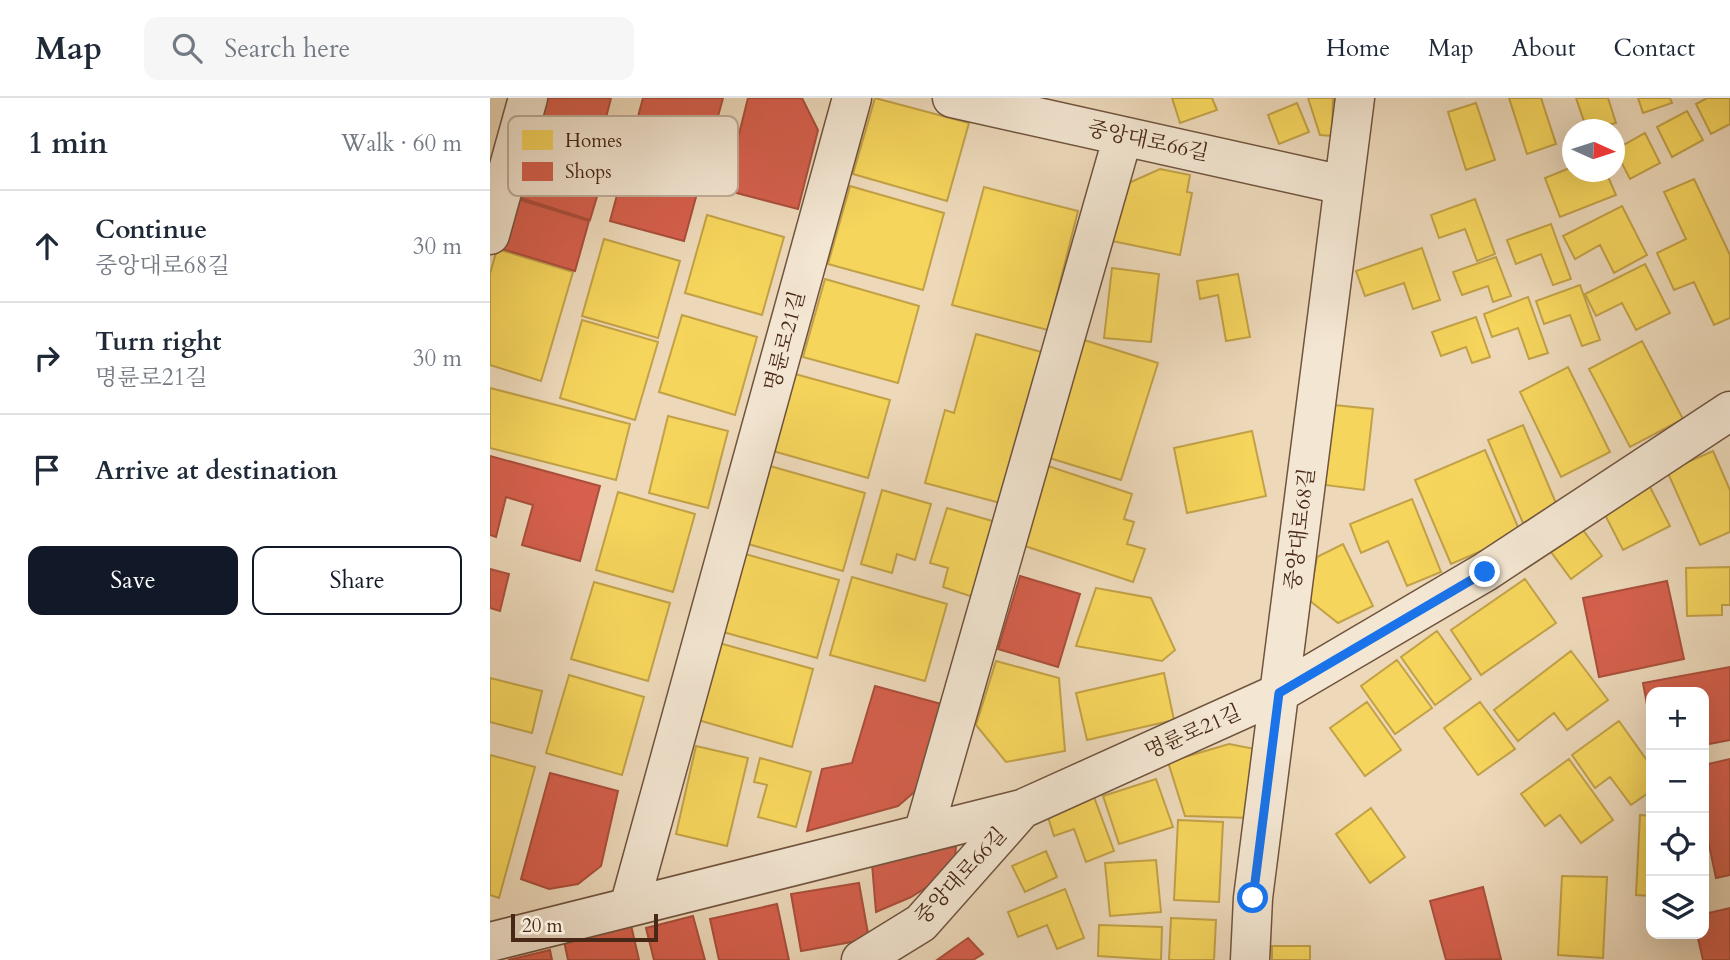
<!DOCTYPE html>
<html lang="en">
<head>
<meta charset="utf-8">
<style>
	:root { --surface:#fff; --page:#f6f6f7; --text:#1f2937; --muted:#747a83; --line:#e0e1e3; --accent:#111827 }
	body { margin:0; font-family:Cardo,"Noto Serif KR",serif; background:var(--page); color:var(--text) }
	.controls { position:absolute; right:21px; bottom:21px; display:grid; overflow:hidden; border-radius:14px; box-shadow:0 7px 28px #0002 }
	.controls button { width:63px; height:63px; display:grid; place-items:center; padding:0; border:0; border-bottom:2px solid var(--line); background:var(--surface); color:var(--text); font:35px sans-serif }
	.compass { position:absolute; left:1072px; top:21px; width:63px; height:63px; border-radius:50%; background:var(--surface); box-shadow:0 7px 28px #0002; rotate:93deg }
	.scale { position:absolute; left:21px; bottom:18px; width:147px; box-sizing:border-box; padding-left:7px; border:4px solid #472715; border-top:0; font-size:19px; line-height:24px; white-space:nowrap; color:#472715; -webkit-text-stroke:5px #f3e6d2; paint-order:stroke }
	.stop { position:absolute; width:21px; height:21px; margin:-16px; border:5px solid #1a73e8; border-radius:50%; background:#fff }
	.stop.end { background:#1a73e8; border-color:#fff; box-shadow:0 2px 7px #0008 }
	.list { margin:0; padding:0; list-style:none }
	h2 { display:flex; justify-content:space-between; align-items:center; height:91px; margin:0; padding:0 28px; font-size:30px }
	h2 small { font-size:23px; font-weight:400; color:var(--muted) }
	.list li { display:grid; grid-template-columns:46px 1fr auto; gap:21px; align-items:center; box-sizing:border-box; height:112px; padding:0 28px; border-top:2px solid var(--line) }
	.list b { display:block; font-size:26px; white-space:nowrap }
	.list p { margin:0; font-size:23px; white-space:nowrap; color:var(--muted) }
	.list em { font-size:23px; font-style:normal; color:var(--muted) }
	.actions { display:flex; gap:14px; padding:21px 28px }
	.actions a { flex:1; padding:16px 0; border:2px solid var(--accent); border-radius:14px; text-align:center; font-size:24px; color:var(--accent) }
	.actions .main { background:var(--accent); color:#fff }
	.icon { flex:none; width:38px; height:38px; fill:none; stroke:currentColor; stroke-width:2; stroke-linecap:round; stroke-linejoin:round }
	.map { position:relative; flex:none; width:1240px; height:862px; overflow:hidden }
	header { display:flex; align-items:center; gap:42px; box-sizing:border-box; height:98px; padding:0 35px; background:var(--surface); border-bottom:2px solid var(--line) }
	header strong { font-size:33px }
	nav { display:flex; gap:38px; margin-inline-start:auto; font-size:24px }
	.search { width:490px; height:63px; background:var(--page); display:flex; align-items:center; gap:18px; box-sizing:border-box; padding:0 24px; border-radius:14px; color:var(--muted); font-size:26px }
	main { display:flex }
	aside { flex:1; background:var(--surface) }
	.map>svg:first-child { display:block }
	.homes { fill:#f6d55c; stroke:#c2a147; stroke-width:2 }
	.shops { fill:#d6604d; stroke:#ab4f3c; stroke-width:2 }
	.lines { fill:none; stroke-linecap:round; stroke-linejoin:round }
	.minor-casing { stroke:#70543e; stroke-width:41 }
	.minor { stroke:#f3e6d2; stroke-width:38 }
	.route { stroke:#1a73e8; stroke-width:9 }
	.labels { text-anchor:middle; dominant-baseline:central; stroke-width:7; stroke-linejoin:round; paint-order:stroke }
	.street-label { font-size:21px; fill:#472715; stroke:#f3e6d2 }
	.key { fill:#f3e6d2; stroke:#bfad99; stroke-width:2 }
	.key-label { font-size:19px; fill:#472715 }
</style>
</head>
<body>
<header>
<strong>Map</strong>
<div class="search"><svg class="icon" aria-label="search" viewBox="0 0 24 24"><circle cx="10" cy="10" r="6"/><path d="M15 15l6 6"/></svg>Search here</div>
<nav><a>Home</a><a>Map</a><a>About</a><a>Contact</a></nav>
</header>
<main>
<aside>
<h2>1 min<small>Walk · 60 m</small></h2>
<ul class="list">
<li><svg class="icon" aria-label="ahead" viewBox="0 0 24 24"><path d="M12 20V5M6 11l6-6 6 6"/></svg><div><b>Continue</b><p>중앙대로68길</p></div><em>30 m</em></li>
<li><svg class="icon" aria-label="right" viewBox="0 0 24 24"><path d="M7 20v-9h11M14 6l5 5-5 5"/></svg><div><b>Turn right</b><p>명륜로21길</p></div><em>30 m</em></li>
<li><svg class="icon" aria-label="arrive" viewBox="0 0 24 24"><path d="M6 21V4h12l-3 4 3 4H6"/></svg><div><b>Arrive at destination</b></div></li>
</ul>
<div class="actions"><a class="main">Save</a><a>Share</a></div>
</aside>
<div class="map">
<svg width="1240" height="862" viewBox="0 0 1240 862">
	<rect width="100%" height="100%" fill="#edd9ba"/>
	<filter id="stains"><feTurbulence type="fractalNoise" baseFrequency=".00286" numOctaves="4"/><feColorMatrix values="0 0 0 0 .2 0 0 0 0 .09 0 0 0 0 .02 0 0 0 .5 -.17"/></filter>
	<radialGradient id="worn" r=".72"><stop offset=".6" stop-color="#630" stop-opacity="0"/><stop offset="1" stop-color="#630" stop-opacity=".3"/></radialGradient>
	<path class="homes" d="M385 0 479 25 457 103 363 76Z
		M682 0H722L727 12 690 25Z
		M818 0H843L842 38 830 37Z
		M1019 0H1051L1066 46 1037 56Z
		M1086 0H1118L1126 25 1097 32Z
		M1148 0H1180L1182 5 1153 15Z
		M1217 0H1240V26L1221 36 1206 6Z
		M807 5 819 34 789 46 778 17Z
		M986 5 1005 62 976 72 958 14Z
		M1197 13 1213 42 1182 59 1167 29Z
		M1155 35 1170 65 1140 81 1125 52Z
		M1082 69V74H1116L1126 97 1070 119 1055 80Z
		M670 71 700 77 697 94 702 95 690 157 622 143 632 88Z
		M1204 81 1240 157V220L1224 227 1204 184 1184 192 1167 155 1196 141 1174 94Z
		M360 88 454 115 433 192 338 166Z
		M494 89 588 113 558 232 462 207Z
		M985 101 1005 156 987 163 975 131 949 140 941 117Z
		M1132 108 1157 157 1124 175 1110 147 1085 161 1073 138Z
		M217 117 294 139 272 217 195 195Z
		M1061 126 1081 181 1063 187 1051 156 1026 166 1017 142Z
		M114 141 190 163 168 240 92 218Z
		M932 150 950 202 923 211 914 185 875 198 866 173Z
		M7 151 83 174 51 283 0 267V176Z
		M1006 159 1021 198 1003 204 998 188 972 197 963 174Z
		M1155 166 1180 215 1146 232 1132 205 1106 218 1095 196Z
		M622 170 669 176 661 244 614 240Z
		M748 176 760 239 736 243 728 197 710 201 707 183Z
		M335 181 429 208 408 285 313 259Z
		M1090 187 1110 242 1092 248 1080 217 1054 226 1046 203Z
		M1038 199 1058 255 1039 261 1028 230 1002 239 994 216Z
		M192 217 267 239 245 317 169 294Z
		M986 219 1000 259 982 265 976 249 951 258 942 234Z
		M92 222 168 244 145 322 70 300Z
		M486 236 555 255 514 406 435 385 455 312 464 315Z
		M591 241 668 265 631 382 553 358Z
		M1152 243 1193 321 1140 349 1099 271Z
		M1078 269 1120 354 1071 379 1030 294Z
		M305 276 400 302 378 380 283 353Z
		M0 290 140 326 126 382 0 350Z
		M844 307 883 311 874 392 835 387Z
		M178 318 238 333 218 410 159 395Z
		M1033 327 1068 410 1033 425 998 342Z
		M762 333 776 398 697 415 684 350Z
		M995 352 1031 436 961 466 925 382Z
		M1223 353 1240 392V434L1210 447 1177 373Z
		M280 368 375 395 353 473 258 446Z
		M558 368 642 396 634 421 644 424 637 446 655 451 643 484 532 447Z
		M1159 387 1180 428 1133 452 1112 411Z
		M392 392 441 406 425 462 407 456 402 475 371 466Z
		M128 394 205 416 183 494 106 472Z
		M922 401 951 474 917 488 898 443 871 455 860 426Z
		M457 410 506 424 483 499 453 489 458 470 440 465Z
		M1093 432 1112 458 1081 481 1061 454Z
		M853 446 883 508 848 525 819 502 827 459Z
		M255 456 349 482 327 560 233 534Z
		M1240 469V507H1232V517L1197 518 1196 470Z
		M362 479 457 506 435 583 340 557Z
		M1035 481 1066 525 991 577 961 532Z
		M104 484 180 505 158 583 81 561Z
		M606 490 661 500 685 552 672 563 586 548Z
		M947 533 981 581 945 607 911 559Z
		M229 545 323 571 302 649 208 622Z
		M1081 553 1118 602 1077 632 1064 615 1028 643 1004 612Z
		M907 562 942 610 905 636 871 588Z
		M506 563 569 580 575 653 516 664 486 627Z
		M674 575 684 622 597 642 586 595Z
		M79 577 154 599 132 677 56 655Z
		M0 580 52 593 42 635 0 624Z
		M877 604 911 652 875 678 840 630Z
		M990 604 1025 651 988 677 954 630Z
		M1129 623 1161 668V693L1141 707 1120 679 1105 690 1082 657Z
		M739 646 770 652 761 720 695 718 678 664Z
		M206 648 258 660 237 748 186 736Z
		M0 657 45 669 9 800 0 797Z
		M270 660 321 674 306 729 268 719 277 687 264 684Z
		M1079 661 1123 722 1091 745 1070 717 1055 728 1031 696Z
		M666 681 683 729 629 746 613 698Z
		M604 699 624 753 596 764 584 731 564 738 557 716Z
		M881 710 915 759 880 785 846 736Z
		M1150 717 1161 718V798L1146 797Z
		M688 722 733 724 729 804 684 802Z
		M556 753 567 779 535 794 522 768Z
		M666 762 671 814 620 818 615 765Z
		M1072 778 1117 779 1113 860 1068 857Z
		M575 791 594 840 567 851 557 827 528 839 518 814Z
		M681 820 726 822 724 862H679Z
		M609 827 672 829 671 862 608 858Z
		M782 848H820V862H782Z"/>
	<path class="shops" d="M50 0H121L107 55 40 38Z
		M153 0H233L194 143 120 123Z
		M258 0H312L328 32 308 111 235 92Z
		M40 49 115 72 100 122 25 98Z
		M24 100 99 123 85 173 9 150Z
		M0 358 110 388 90 463 32 447 43 407 16 399 6 439 0 437Z
		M0 471 19 476 10 513 0 510Z
		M530 478 590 496 568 569 508 551Z
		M1177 483 1194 561 1109 579 1093 500Z
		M1240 569V642L1214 647V594H1161V628L1153 585Z
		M385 588 455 607 436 684 408 708 317 733 332 671 362 665Z
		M1240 661V777L1226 780 1214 723V667Z
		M60 675 128 693 111 768 88 786 59 791 31 781Z
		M466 748 464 772 421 799 386 814 382 766Z
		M369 785 379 841 311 853 301 796Z
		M993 789 1011 861 956 862 940 803Z
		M287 806 299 862H229L220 821Z
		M1240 810V862H1213L1207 836H1214V816Z
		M203 818 215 862H164L156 830Z
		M141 827 149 862H78L74 843Z
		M478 840 493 856 483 862H447Z
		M60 852 62 862H18Z"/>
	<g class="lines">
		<defs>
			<path id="minor" d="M462 0 853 87
				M0 137 38 0
				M433 736 633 38
				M139 809 362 0
				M0 844 532 711 789 595 995 474 1240 313
				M371 862 431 825 532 711
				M760 862 763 800 865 0"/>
		</defs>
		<use href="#minor" class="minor-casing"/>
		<use href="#minor" class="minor"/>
	</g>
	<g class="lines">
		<path class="route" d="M763 800 789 595 995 474"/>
	</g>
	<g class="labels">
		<g class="street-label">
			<text transform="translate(658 43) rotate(12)">중앙대로66길</text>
			<text transform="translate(295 243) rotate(-75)">명륜로21길</text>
			<text transform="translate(810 431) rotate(-83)">중앙대로68길</text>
			<text transform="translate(703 634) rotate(-24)">명륜로21길</text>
			<text transform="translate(471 778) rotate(-47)">중앙대로66길</text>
		</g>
	</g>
	<rect x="18" y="18" width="230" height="80" rx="10" class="key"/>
	<rect x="32" y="32" width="31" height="20" fill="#f6d55c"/>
	<rect x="32" y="64" width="31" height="19" fill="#d6604d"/>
	<g class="key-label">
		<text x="75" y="49">Homes</text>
		<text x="75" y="80">Shops</text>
	</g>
	<rect width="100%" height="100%" filter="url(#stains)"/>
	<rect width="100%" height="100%" fill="url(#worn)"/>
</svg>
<div class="controls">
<button>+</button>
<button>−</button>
<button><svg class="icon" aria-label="locate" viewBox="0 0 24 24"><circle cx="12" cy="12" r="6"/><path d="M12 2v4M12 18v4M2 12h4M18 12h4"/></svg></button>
<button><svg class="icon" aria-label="layers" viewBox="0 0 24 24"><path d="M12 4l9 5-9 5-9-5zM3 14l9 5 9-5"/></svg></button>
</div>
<svg class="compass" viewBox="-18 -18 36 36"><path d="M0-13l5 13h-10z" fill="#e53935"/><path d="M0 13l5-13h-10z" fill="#747a83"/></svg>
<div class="scale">20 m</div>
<div class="stop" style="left:763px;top:800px"></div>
<div class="stop end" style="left:995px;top:474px"></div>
</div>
</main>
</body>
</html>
